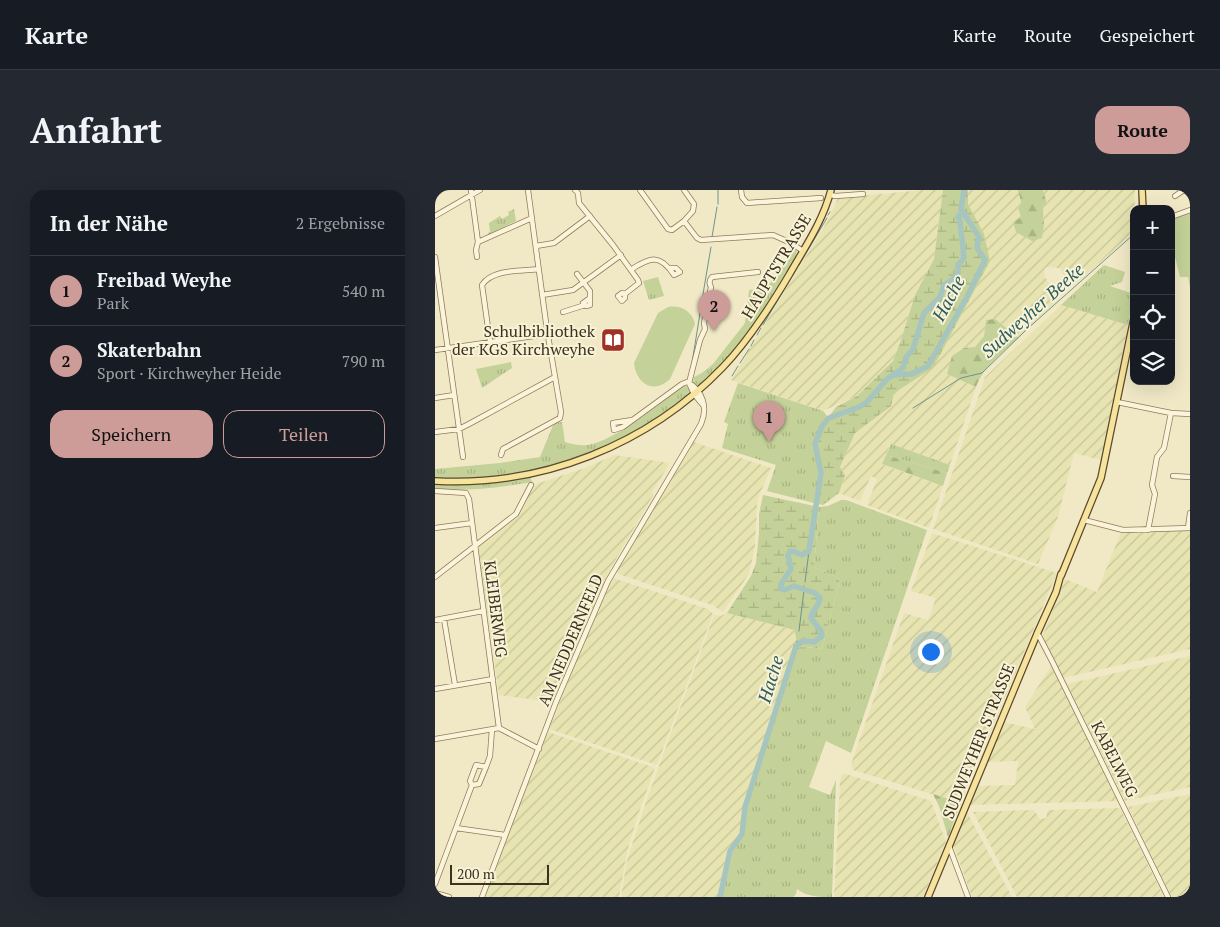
<!DOCTYPE html>
<html lang="de">
<head>
<meta charset="utf-8">
<style>
	:root { --surface:#171b24; --page:#242831; --text:#f1f3f6; --muted:#9ea1a6; --line:#363941; --accent:#cd9c98 }
	body { margin:0; font-family:"PT Serif",serif; background:var(--page); color:var(--text) }
	.controls { position:absolute; right:15px; top:15px; display:grid; overflow:hidden; border-radius:10px; box-shadow:0 5px 20px #0002 }
	.controls button { width:45px; height:45px; display:grid; place-items:center; padding:0; border:0; border-bottom:1px solid var(--line); background:var(--surface); color:var(--text); font:25px sans-serif }
	.scale { position:absolute; left:15px; bottom:12px; width:99px; box-sizing:border-box; padding-left:5px; border:2px solid #3d311f; border-top:0; font-size:14px; line-height:18px; white-space:nowrap; color:#3d311f; -webkit-text-stroke:4px #f8f2d6; paint-order:stroke }
	.you { position:absolute; left:495px; top:461px; width:18px; height:18px; margin:-12px; border:4px solid #fff; border-radius:50%; background:#1a73e8; box-shadow:0 0 0 8px #1a73e833 }
	.badge { display:grid; place-items:center; width:32px; height:32px; border-radius:50%; background:var(--accent); color:#111; font-size:16px; font-weight:700 }
	.pin { position:absolute; translate:-50% -41px; filter:drop-shadow(0 1px 2px #0008) }
	.pin::after { content:''; position:absolute; top:26px; width:18px; height:15px; background:inherit; clip-path:polygon(0 0,100% 0,50% 100%) }
	.list { margin:0; padding:0; list-style:none }
	h2 { display:flex; justify-content:space-between; align-items:center; height:65px; margin:0; padding:0 20px; font-size:21px }
	h2 small { font-size:16px; font-weight:400; color:var(--muted) }
	.list li { display:grid; grid-template-columns:32px 1fr auto; gap:15px; align-items:center; box-sizing:border-box; height:70px; padding:0 20px; border-top:1px solid var(--line) }
	.list b { display:block; font-size:19px; white-space:nowrap }
	.list p { margin:0; font-size:16px; white-space:nowrap; color:var(--muted) }
	.list em { font-size:16px; font-style:normal; color:var(--muted) }
	.actions { display:flex; gap:10px; padding:15px 20px }
	.actions a { flex:1; padding:11px 0; border:1px solid var(--accent); border-radius:15px; text-align:center; font-size:18px; color:var(--accent) }
	.actions .main { background:var(--accent); color:#111 }
	.icon { flex:none; width:28px; height:28px; fill:none; stroke:currentColor; stroke-width:2; stroke-linecap:round; stroke-linejoin:round }
	.map { position:relative; flex:none; width:755px; height:707px; overflow:hidden; border-radius:15px }
	header { display:flex; align-items:center; gap:30px; box-sizing:border-box; height:70px; padding:0 25px; background:var(--surface); border-bottom:1px solid var(--line) }
	header strong { font-size:24px }
	nav { display:flex; gap:28px; margin-inline-start:auto; font-size:18px }
	.intro { display:flex; align-items:center; justify-content:space-between; box-sizing:border-box; height:120px; padding:0 30px }
	h1 { margin:0; font-size:35px }
	.button { padding:12px 22px; border-radius:15px; background:var(--accent); color:#111; font-size:18px; font-weight:700 }
	main { display:flex; gap:30px; padding:0 30px }
	aside { flex:1; background:var(--surface); border-radius:15px; box-shadow:0 5px 20px #0002 }
	.map>svg:first-child { display:block }
	.farmland { fill:url(#farmland-furrows) }
	.grass { fill:url(#grass-tufts) }
	.forest { fill:url(#forest-firs) }
	.wetland { fill:url(#wetland-marsh) }
	.garden { fill:#c4d198 }
	.lines { fill:none; stroke-linecap:round; stroke-linejoin:round }
	.stream { stroke:#6d948e; stroke-width:1 }
	.river { stroke:#a7c5bf; stroke-width:5.5 }
	.minor-casing { stroke:#8e7b5a; stroke-width:6 }
	.major-casing { stroke:#5c482e; stroke-width:8 }
	.minor { stroke:#fbf4da; stroke-width:4.5 }
	.major { stroke:#f6e39c; stroke-width:5.5 }
	.labels { text-anchor:middle; dominant-baseline:central; stroke-width:4; stroke-linejoin:round; paint-order:stroke }
	.street-label { font-size:16px; fill:#3d311f; stroke:#f8f2d6 }
	.poi-label { font-size:16px; fill:#3d311f; stroke:#f8f2d6; text-anchor:end }
	.water-label { font-size:18px; font-style:italic; fill:#2d5c5e; stroke:#f8f2d6 }
</style>
</head>
<body>
<header>
<strong>Karte</strong>
<nav><a>Karte</a><a>Route</a><a>Gespeichert</a></nav>
</header>
<div class="intro"><h1>Anfahrt</h1><a class="button">Route</a></div>
<main>
<aside>
<h2>In der Nähe<small>2 Ergebnisse</small></h2>
<ul class="list">
<li><span class="badge">1</span><div><b>Freibad Weyhe</b><p>Park</p></div><em>540 m</em></li>
<li><span class="badge">2</span><div><b>Skaterbahn</b><p>Sport · Kirchweyher Heide</p></div><em>790 m</em></li>
</ul>
<div class="actions"><a class="main">Speichern</a><a>Teilen</a></div>
</aside>
<div class="map">
<svg width="755" height="707" viewBox="0 0 755 707">
	<defs>
		<pattern id="farmland-furrows" width="10" height="10" patternUnits="userSpaceOnUse" patternTransform="scale(1.25)"><rect width="10" height="10" fill="#e7e4b2"/><path d="M-1 1l2-2M0 10L10 0M9 11l2-2" fill="none" stroke="#c7c499"/></pattern>
		<pattern id="grass-tufts" width="24" height="20" patternUnits="userSpaceOnUse" patternTransform="scale(1.25)"><rect width="24" height="20" fill="#c4d198"/><path d="M3 7l-1-3M5 7V3M7 7l1-3M15 17l-1-3M17 17v-4M19 17l1-3" fill="none" stroke="#a9b483"/></pattern>
		<pattern id="forest-firs" width="22" height="20" patternUnits="userSpaceOnUse" patternTransform="scale(1.25)"><rect width="22" height="20" fill="#c4d198"/><path d="M5 1l3.5 6h-7zM16 11l3.5 6h-7z" fill="#a9b483"/></pattern>
		<pattern id="wetland-marsh" width="20" height="14" patternUnits="userSpaceOnUse" patternTransform="scale(1.25)"><rect width="20" height="14" fill="#c4d198"/><path d="M1 5h8M5 5V1M11 12h8M15 12V8" fill="none" stroke="#a9b483"/></pattern>
	</defs>
	<rect width="100%" height="100%" fill="#f1e9c6"/>
	<path class="farmland" d="M488 0H508L499 69 480 105 465 153 458 171 448 183 422 206 388 221 296 190 393 30 403 8Z
		M533 0H583L586 12 583 18 586 27 578 32 581 42 609 35 608 18 612 14 608 0H700L699 42 638 96 624 78 612 77 609 80 610 87 624 109 584 148 560 129 551 130 549 146 540 157 529 158 512 184 541 197 515 275 455 254 448 275 508 296 494 338 432 315 442 289 436 286 425 311 404 303 410 285 405 277 420 243 455 216 459 203 473 193 539 27 533 14Z
		M626 115 693 135 666 270 639 263 623 327 603 374 498 339 550 187Z
		M259 252 336 278V279L325 303 322 315 320 357 314 384 288 422 277 415 186 385 181 382Z
		M180 265 235 273 217 302 219 304 173 383 117 512 64 505 43 355 83 326 98 296 101 294 147 279Z
		M755 340V459L628 488 607 447 630 389 662 402 686 342Z
		M497 343 622 383 526 613 418 580 416 574 469 423 493 430 501 408 476 401Z
		M178 388 273 419 278 424 222 575 114 539 152 444Z
		M292 423 360 440 362 456 312 618 309 645 298 661 287 707H186L192 670 212 609 279 425 285 426Z
		M755 466V597L690 611 632 494Z
		M616 476 683 611 534 615 542 596 580 595 583 571 552 572 569 532 600 539 590 517Z
		M113 542 220 578 203 625 192 662 184 707H50Z
		M408 583 496 611 511 652 488 707H399L405 591Z
		M755 604V707H736L693 617Z
		M685 618 729 707H582L538 622 599 620 605 629 611 628 613 620Z
		M532 622 577 707H537L518 654Z"/>
	<path class="grass" d="M79 19 81 31 53 45V43L55 42 54 33 65 26 67 29 74 25 73 22Z
		M357 57 362 60 361 65C342 98 322 130 299 160 288 173 275 184 263 196L258 193 259 187 267 183 278 174 310 133 314 100 331 98 340 87Z
		M669 75 690 82 687 92 675 96 699 104 693 135 626 115Z
		M223 87 229 106 214 110 208 91Z
		M76 172 77 178 47 198 41 179Z
		M303 193 388 221 393 227C371 255 381 252 384 282 385 292 381 303 379 313L332 301 341 275 287 258 293 234 289 232Z
		M249 195 255 199V204C238 215 222 229 205 239 144 275 70 293 0 288V279L65 273 105 267 119 233 127 232 130 252C137 254 145 256 153 255 181 250 226 213 249 195Z
		M456 254 515 275 512 283 451 265Z
		M95 287 97 292C63 298 34 301 0 300V293C32 294 63 292 95 287Z
		M406 310H411L492 340 416 563 391 551 374 597 395 605 401 590 397 707C383 707 373 707 362 699L361 704 358 707H287L298 661 309 645 312 618 362 456 387 459 405 389 379 377 384 317 393 316Z"/>
	<path class="forest" d="M583 0H608L612 14 608 18 609 35 607 48 597 51 581 42 578 32 586 27 583 18 586 12Z
		M560 129 584 148C568 162 549 176 541 197L512 184 517 166 529 158 540 157 549 146 551 130Z
		M451 265 512 283 508 296 447 274Z
		M498 604 526 613 513 647 504 616Z"/>
	<path class="wetland" d="M508 0H533V14L549 44 555 71 498 178 459 203 456 216 420 243 405 277 410 285 404 303 388 315 379 313 384 283 378 255 379 249 387 236 401 217 422 206 458 171 465 153 480 105 499 69Z
		M328 305 384 317 379 377 405 389 387 459 362 456 360 440 292 423 316 386 321 373 324 343V324Z"/>
	<path class="garden" d="M755 22V98L753 87H745L736 51V29Z
		M233 117C246 115 257 121 260 134L235 189C218 205 201 193 199 173L223 123Z"/>
	<g class="lines">
		<path class="stream" d="M283 0V14
			M704 0V19
			M393 25 395 22
			M277 47 282 17
			M364 75 392 28
			M267 110 276 57
			M328 135 362 78
			M322 145 326 138
			M316 156 319 150
			M257 173 267 111
			M305 173 314 159
			M297 186 303 176
			M478 218 526 188 547 183 591 140 699 44
			M370 392 374 361
			M364 441 369 400
			M361 456 362 451"/>
		<path class="river" d="M458 185 468 178 472 166 478 159 489 123 505 107 509 95 517 90 523 83V75L529 68 525 31 523 27 527 22
			M285 707 295 661 307 644 310 617 361 456 368 451 379 452 387 446 386 441 376 428C377 420 384 417 385 408L380 403 359 396 349 400 346 399V394L356 379 353 366 355 361H358L367 365 374 361 386 283 380 254 387 236 394 228 424 217 432 212 452 189 458 185 477 184 493 176 533 105 550 70 542 58 544 47 526 19 529 0"/>
		<defs>
			<path id="minor" d="M36 0 43 52 97 28
				M140 0 143 3 144 13 178 55 203 90 204 93 190 104 187 103 183 106 187 111 190 108V104
				M205 0 233 39 237 40 249 31 258 21 259 14 249 0
				M306 0 307 7 312 13 386 8
				M395 5 401 6 428 4
				M740 6 749 0
				M0 26 45 0
				M736 27 755 20
				M249 31 262 48 266 50 338 45 356 53 368 61
				M101 56 119 53 155 26
				M0 67 28 267
				M42 67 41 60 43 52
				M197 79C216 67 225 64 239 85L245 82 241 78H234
				M142 84 155 101V108L148 113 151 116 155 115V108
				M107 105 138 100 186 65
				M128 122 150 115
				M55 152 47 95C57 79 87 81 104 79
				M0 160 113 144
				M254 193 265 150 270 139 269 133 276 97C274 94 274 90 277 87L323 82
				M254 193 259 204 268 215
				M0 208 19 205
				M682 212 736 223 755 224
				M0 242 24 239 34 234 120 187
				M66 265 68 259 125 228 126 222 112 140 93 0
				M738 286 755 287
				M0 301 31 303 34 309 64 538
				M649 330 688 340 755 338
				M0 338 37 333
				M753 338 755 323
				M713 340 720 304 717 295 722 267 729 258 736 223
				M0 387 81 324 96 295
				M9 429 20 495
				M0 430 48 421
				M602 444 604 446 618 473 733 707
				M0 499 58 489
				M0 549 64 538 104 559
				M51 577 55 566 57 539
				M21 638 70 645
				M514 656 533 707
				M0 694 37 595 35 591 41 575 51 577 44 594 37 595
				M0 703 14 707
				M47 707 121 512 173 391 266 234C273 218 268 200 252 192L247 194 188 237 179 240 178 233 197 230"/>
			<path id="major" d="M707 0 708 19
				M0 291C107 297 213 255 288 177 314 150 335 117 354 85 370 57 388 31 396 0
				M626 386 666 288 699 128
				M493 707 602 444 621 402 626 384"/>
		</defs>
		<use href="#minor" class="minor-casing"/>
		<use href="#major" class="major-casing"/>
		<use href="#minor" class="minor"/>
		<use href="#major" class="major"/>
	</g>
	<defs>
		<symbol id="library-square" viewBox="-11 -11 22 22"><rect x="-9" y="-9" width="18" height="18" rx="4" fill="#a13126" stroke="#f8f2d6"/><path d="M-6-4Q-3-5.5-.7-3.5V5Q-3 3-6 4ZM6-4Q3-5.5 .7-3.5V5Q3 3 6 4Z" fill="#fff"/></symbol>
	</defs>
	<g fill-rule="evenodd">
		<use href="#library-square" x="164" y="136" width="28" height="28"/>
	</g>
	<g class="labels">
		<g class="street-label">
			<text transform="translate(341 76) rotate(-59)">HAUPTSTRASSE</text>
			<text transform="translate(61 419) rotate(83)">KLEIBERWEG</text>
			<text transform="translate(135 450) rotate(-67)">AM NEDDERNFELD</text>
			<text transform="translate(543 551) rotate(-68)">SUDWEYHER STRASSE</text>
			<text transform="translate(680 569) rotate(63)">KABELWEG</text>
		</g>
		<g class="poi-label">
			<text x="160" y="141">Schulbibliothek<tspan x="160" dy="18">der KGS Kirchweyhe</tspan></text>
		</g>
		<g class="water-label">
			<text transform="translate(513 108) rotate(-62)">Hache</text>
			<text transform="translate(597 120) rotate(-42)">Sudweyher Beeke</text>
			<text transform="translate(335 489) rotate(-73)">Hache</text>
		</g>
	</g>
</svg>
<div class="controls">
<button>+</button>
<button>−</button>
<button><svg class="icon" aria-label="locate" viewBox="0 0 24 24"><circle cx="12" cy="12" r="6"/><path d="M12 2v4M12 18v4M2 12h4M18 12h4"/></svg></button>
<button><svg class="icon" aria-label="layers" viewBox="0 0 24 24"><path d="M12 4l9 5-9 5-9-5zM3 14l9 5 9-5"/></svg></button>
</div>
<div class="scale">200 m</div>
<div class="you"></div>
<div class="pin badge" style="left:334px;top:252px">1</div>
<div class="pin badge" style="left:279px;top:141px">2</div>
</div>
</main>
</body>
</html>
